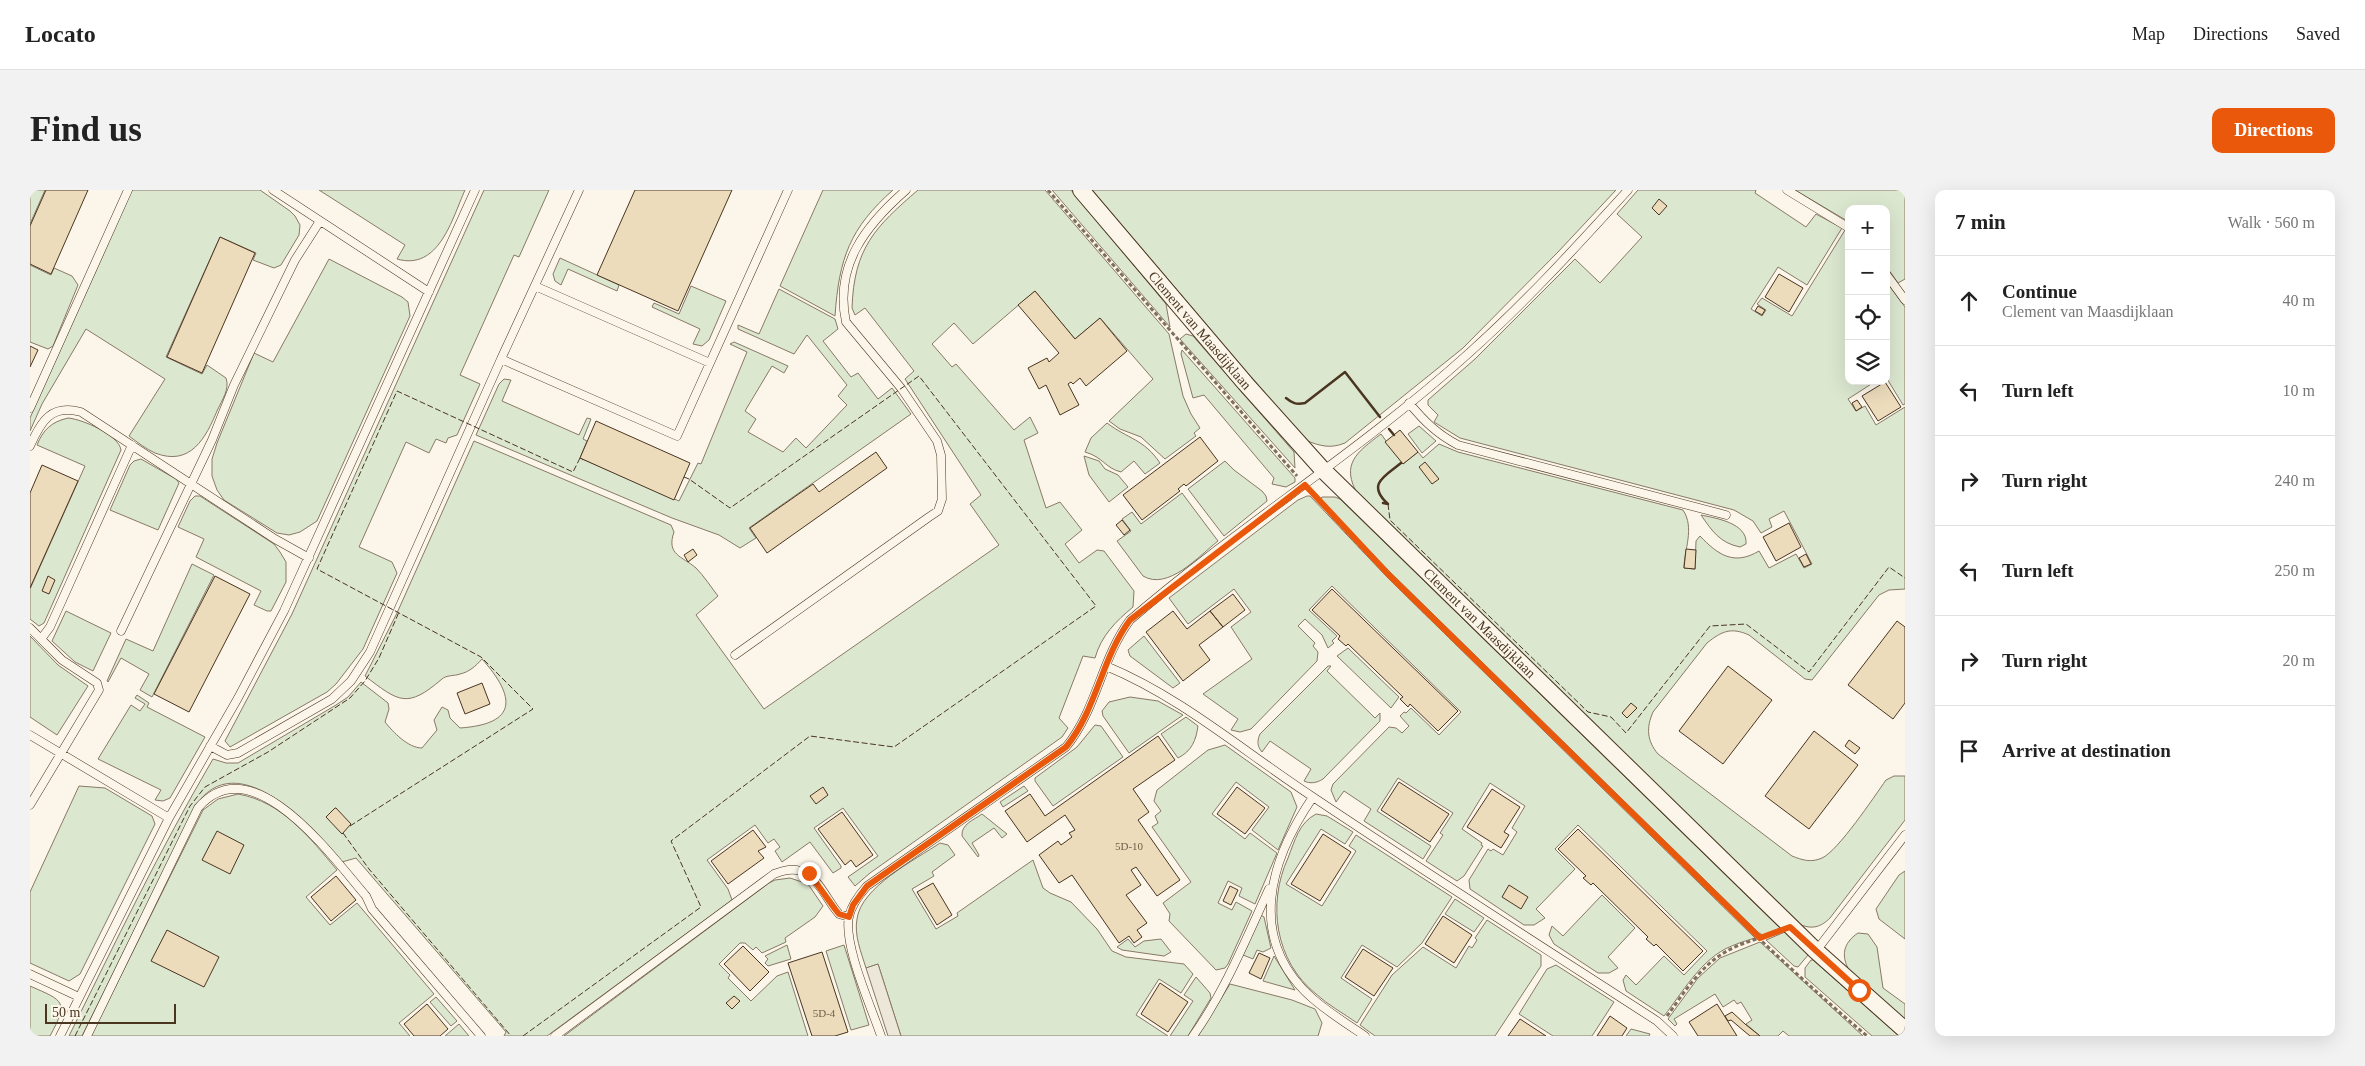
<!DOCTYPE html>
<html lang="en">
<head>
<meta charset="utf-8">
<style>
	:root { --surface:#fff; --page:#f2f2f2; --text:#222; --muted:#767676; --line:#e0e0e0; --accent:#ea580c }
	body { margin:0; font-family:"Times New Roman",serif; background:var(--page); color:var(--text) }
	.controls { position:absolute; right:15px; top:15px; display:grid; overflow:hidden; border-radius:10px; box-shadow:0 5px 20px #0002 }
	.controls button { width:45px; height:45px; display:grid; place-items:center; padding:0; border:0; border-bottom:1px solid var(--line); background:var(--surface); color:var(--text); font:25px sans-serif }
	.scale { position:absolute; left:15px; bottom:12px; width:131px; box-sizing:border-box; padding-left:5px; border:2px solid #4a3520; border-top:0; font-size:14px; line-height:18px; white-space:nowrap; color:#4a3520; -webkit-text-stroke:4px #fbf6e9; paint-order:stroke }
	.stop { position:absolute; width:15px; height:15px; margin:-11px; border:4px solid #ea580c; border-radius:50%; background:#fff }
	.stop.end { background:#ea580c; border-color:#fff; box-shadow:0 1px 5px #0008 }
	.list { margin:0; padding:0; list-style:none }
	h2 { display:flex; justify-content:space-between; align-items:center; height:65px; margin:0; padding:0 20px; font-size:21px }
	h2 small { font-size:16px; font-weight:400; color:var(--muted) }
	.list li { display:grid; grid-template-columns:32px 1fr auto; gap:15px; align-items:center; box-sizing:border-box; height:90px; padding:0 20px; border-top:1px solid var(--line) }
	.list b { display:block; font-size:19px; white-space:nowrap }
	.list p { margin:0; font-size:16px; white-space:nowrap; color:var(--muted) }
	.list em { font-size:16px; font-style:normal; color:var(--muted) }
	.icon { flex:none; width:28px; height:28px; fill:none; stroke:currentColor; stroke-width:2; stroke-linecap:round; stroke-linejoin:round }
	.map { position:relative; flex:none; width:1875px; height:846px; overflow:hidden; border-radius:10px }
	header { display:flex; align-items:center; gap:30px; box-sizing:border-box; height:70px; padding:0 25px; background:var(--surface); border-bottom:1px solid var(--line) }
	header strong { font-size:24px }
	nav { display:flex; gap:28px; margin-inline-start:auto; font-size:18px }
	.intro { display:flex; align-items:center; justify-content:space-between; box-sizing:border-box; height:120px; padding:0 30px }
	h1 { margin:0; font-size:35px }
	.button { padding:12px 22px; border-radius:10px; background:var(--accent); color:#fff; font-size:18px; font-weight:700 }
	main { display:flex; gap:30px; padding:0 30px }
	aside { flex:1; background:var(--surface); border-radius:10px; box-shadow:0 5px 20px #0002 }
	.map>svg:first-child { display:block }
	.green { fill:#dce7d0; stroke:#887966 }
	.parking { fill:#ede7d9; stroke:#887966 }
	.building { fill:#ecdcbc; stroke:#4a3520 }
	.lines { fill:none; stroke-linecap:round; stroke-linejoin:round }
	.lane-casing { stroke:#4a3520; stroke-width:9 }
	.street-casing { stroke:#4a3520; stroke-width:18 }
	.path { stroke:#7f6f5c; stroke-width:3; stroke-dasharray:4 2.5; stroke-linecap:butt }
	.lane { stroke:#fbf6e9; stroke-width:8 }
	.street { stroke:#fbf6e9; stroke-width:16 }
	.fence { stroke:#4a3520; stroke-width:1; stroke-dasharray:6 2.5; stroke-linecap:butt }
	.wall { stroke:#4a3520; stroke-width:2.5 }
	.route { stroke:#ea580c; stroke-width:6 }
	.labels { text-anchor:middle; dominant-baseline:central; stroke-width:4; stroke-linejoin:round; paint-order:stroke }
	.number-label { font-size:11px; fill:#725f47 }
	.street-label { font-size:14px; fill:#4a3520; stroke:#fbf6e9 }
</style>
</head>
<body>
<header>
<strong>Locato</strong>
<nav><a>Map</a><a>Directions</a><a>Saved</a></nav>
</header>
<div class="intro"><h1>Find us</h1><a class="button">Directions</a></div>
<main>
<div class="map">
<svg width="1875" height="846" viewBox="0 0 1875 846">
	<rect width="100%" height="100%" fill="#fbf6e9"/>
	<path class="green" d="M0 0H15L0 34Z
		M102 0H230L260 21 265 26 270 35 269 45 251 75 244 78 223 70 226 63 190 47 136 167 172 184 177 175 196 188C200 199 192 210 187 221 176 247 161 277 125 263 116 259 107 252 99 246L135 189 56 139 12 214 0 241V228Z
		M289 0H435C422 29 409 81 367 69L375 55Z
		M454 0H519L489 67 484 65 430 185 450 194 427 245 418 248 416 253 406 249 399 263 376 252 329 357 362 372 367 383 333 459 306 494 297 502 200 557 195 551 262 424Z
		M793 0H863C820 38 809 68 805 126L750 96Z
		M888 0H1015L1139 144 1153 206 1161 224 1170 238 1164 243 1166 246 1135 269 1111 247 1090 239 1079 231 1123 189 1070 128 1045 149 1005 101 943 154 924 133 902 154 922 177 926 174 984 240 1000 227 1008 243 994 250 1016 318 1030 312 1052 340 1035 354 1049 373 1067 360 1074 361 1104 401 1103 417C1086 431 1071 446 1065 468L1053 466 1029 528 1038 538 1032 547 840 683 825 696 818 687 848 666 813 618 784 638 811 676V678L803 683 780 652 752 672 745 661 750 657 744 649 738 653 725 635 677 670 698 699 702 710 517 846H474L476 842 326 668 312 672C283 637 206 552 165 617L52 846H39C85 753 130 659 183 569L196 573H208L306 515 318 507 331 492 358 513 359 519 355 532C363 542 378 558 392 558L407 540 404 530 412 517 418 520 420 528 430 538C488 534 486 507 452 469 446 476 439 482 430 484 425 486 416 485 412 489 377 519 369 512 335 486L367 423 444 251 641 335 644 342C636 365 652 366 666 378 674 386 681 397 688 406L666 425 734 519 969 355 940 314 951 305 875 189 884 181 835 118 825 125 822 118C824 58 845 37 888 0Z
		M1022 0H1041L1136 114 1140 137Z
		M1062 0H1586L1528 62 1433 158 1315 253C1300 259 1290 256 1275 250Z
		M1608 0H1726L1725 3 1776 37 1786 24 1812 38 1777 95 1748 77 1721 119 1732 126 1736 120 1727 114 1732 108 1762 126 1815 40 1819 44V191H1846L1818 209 1826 221 1835 216 1846 235 1875 217V399L1859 400 1849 405 1782 490 1775 489 1719 445C1701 437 1692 441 1677 453L1623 522C1616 538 1617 551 1628 564L1762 666C1772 670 1781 673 1792 668 1808 661 1844 607 1856 590L1864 586H1875V630L1800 728C1791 737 1782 740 1769 734L1328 305C1310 274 1327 262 1351 244L1373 274 1388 262 1393 268 1409 254 1428 262 1653 320C1665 338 1654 360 1654 378L1665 379 1666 351 1670 346C1688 365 1704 376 1729 361L1739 378 1766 364 1774 378 1782 374 1754 321 1739 329 1742 337 1731 343 1723 331 1704 320 1430 248 1404 232 1408 225 1398 215V210L1445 169 1545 69 1570 93 1612 47 1587 24Z
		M1765 0H1875V89L1868 93 1856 76V19H1819V32Z
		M530 68 589 95 587 101 538 79 531 95 525 91 523 84Z
		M299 69 372 107 378 112 380 126 287 331 270 342 259 345 247 343 194 310 187 300 182 286V269L187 253 224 163 243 172Z
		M0 75 21 85 24 78 42 86 48 95 23 156 18 159 0 152Z
		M1856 91 1875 117V214L1873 215 1856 187Z
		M661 96 696 111 679 150 672 156 663 154 670 139 622 117 624 113 649 124Z
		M749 99 805 129 808 139 793 151 821 187 828 183 848 209 862 198 881 224 719 338 726 348 710 358 689 345 642 328 446 245 469 194 474 189 481 190 472 211 549 245 557 228 561 229 553 249 557 251 550 268 649 311 668 273 671 274 717 162 700 154 704 152 758 176 754 183 742 176 715 221 726 229 718 242 753 262 766 248 776 258 817 215 808 206 817 195 777 145 764 164 708 139V135L729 144Z
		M1156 144 1163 146 1264 262 1265 278 1150 149Z
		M1152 160 1265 288V292L1256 297 1242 294 1244 288 1174 205 1163 208 1151 164Z
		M38 228C52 229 89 245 91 260L14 433 9 436 0 429V399L55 276 7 255C13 240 21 232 38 228Z
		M1077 233C1098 249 1114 249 1130 273L1115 284 1104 271 1091 282C1075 278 1073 267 1055 262L1061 248Z
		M1389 236 1406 251 1392 263 1378 244Z
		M1054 266 1069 271 1075 279 1088 285 1098 297 1079 312 1059 285Z
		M111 269 146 289 149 293 128 340 80 320 100 275 104 271Z
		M1195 271 1204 280 1232 301 1236 306 1237 311 1194 346 1158 299Z
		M1152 303 1188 351C1169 366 1138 401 1113 386L1087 351 1101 341 1092 329 1102 322 1111 334Z
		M165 306H170L244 354 250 362 256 372V392L241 421H237L224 415 231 401 166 367 174 349 148 337 160 311Z
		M1277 306H1280L1357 387 1725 748C1715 751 1705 754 1695 759 1669 773 1652 803 1634 826L1596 801 1593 790 1596 785 1606 795 1634 766 1654 785 1677 761 1548 635 1525 659 1545 679 1506 719 1515 728 1504 735H1494L1440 699 1439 690 1458 659 1461 661 1463 659 1473 665 1487 642 1482 638 1495 616 1460 593 1432 639 1452 653 1451 655 1453 656 1434 686 1427 691 1396 671 1413 645 1410 643 1423 623 1368 588 1347 621 1401 656 1393 669 1334 631 1341 619 1314 601 1306 612 1301 600 1303 594 1359 537 1366 538 1372 543 1379 536 1370 526 1374 522 1376 523 1381 518 1409 545 1431 522 1302 396 1279 420 1307 446 1302 451 1304 453 1298 458 1292 445 1275 429 1268 436 1285 453 1283 456 1288 462 1287 471 1221 539 1210 542 1201 540 1208 529 1173 504 1222 469 1201 437 1221 422 1204 399 1158 434 1139 408 1268 310Z
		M1292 307H1305L1310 309 1750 738 1733 745 1729 743 1361 383 1293 313 1291 308Z
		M1671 325C1685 328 1718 333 1716 354L1710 357C1690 353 1682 341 1671 325Z
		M162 374 184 385 122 507 110 500 119 484 91 468 78 492 77 491 96 449 123 461Z
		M36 421 81 443 63 481 45 472 22 451Z
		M0 446 28 475 58 496 27 545 0 527Z
		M1114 446 1150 493 1143 498 1100 466 1098 460Z
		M1318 458 1369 507 1361 518 1307 466Z
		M1298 476H1301L1297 481 1345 528 1350 523V531L1293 589C1287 593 1280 594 1274 591L1281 579 1240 551 1232 562C1227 556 1227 551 1230 544Z
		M107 505 119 513 117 517 175 547 140 608 133 611 125 610 131 600 68 569 101 515 110 521 115 514 105 508Z
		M1100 507 1128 511 1153 525 1099 563 1073 526 1072 521 1079 512Z
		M1156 527 1168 536C1166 550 1162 561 1148 568L1131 544Z
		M1065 535 1071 536 1093 567 1023 616 1005 591V588L1047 557Z
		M1195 555 1261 602 1267 617 1248 660 1222 640 1239 617 1206 592 1182 624 1215 649 1220 643 1247 663 1225 714 1209 706 1212 698 1198 691 1188 713 1202 720 1206 712 1222 721 1198 774 1195 778 1186 780 1139 731 1140 724 1133 713 1161 692 1122 637 1128 633 1125 626 1131 621 1124 611 1127 600 1178 560Z
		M49 596 75 598 122 626 125 634 50 784 39 791 0 773V702Z
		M994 596 998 601 973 617 970 612Z
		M208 604C253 612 280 648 307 680L276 707 300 735 327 713 404 804 369 833 380 846H61L173 620 188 609Z
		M952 624 977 644 972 648 964 638 942 653 949 665 948 667 932 646C931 634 944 630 952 624Z
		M1286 624 1297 626 1323 642 1315 654 1291 639 1256 694 1292 716 1326 661 1319 656 1326 645 1422 707 1392 753 1367 777 1332 755 1311 788 1342 809 1327 833C1313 823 1298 815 1286 804 1245 771 1237 714 1258 668 1265 650 1269 633 1286 624Z
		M910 653 918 655 925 665 902 682 904 686 882 699 906 739 928 726 927 723 1003 670 1013 698 1020 703 1041 712 1067 739 1082 761 1096 767 1154 774 1163 784 1151 803 1129 789 1106 825 1138 846H871L848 774 836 778C831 762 824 745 827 729 831 697 885 670 910 653Z
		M1875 681V749L1849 729 1846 719 1869 685Z
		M760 688 778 694 793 716 785 727 755 748 756 752 732 763 726 757 723 760 715 753H710L689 774 700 785 698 788 721 811 747 786 758 782 778 846H534L739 693 745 690Z
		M1572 705 1605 738 1578 767 1588 778 1579 783H1568L1524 754 1519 745 1522 736 1533 746Z
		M1425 709 1454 728 1444 742 1415 724Z
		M1231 725 1234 727 1241 758 1233 762 1227 760 1223 769 1213 765Z
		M1457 730 1511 765V776L1465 846H1345L1330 835 1362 785 1393 757 1426 778 1439 756 1442 758 1447 750 1445 748Z
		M1755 742 1778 765 1768 777 1764 776 1736 750Z
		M1828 743 1838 744 1847 757 1853 798 1875 814V830L1819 780C1811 766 1813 753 1828 743Z
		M1098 749 1105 757 1114 751 1131 749 1141 762 1134 766 1092 760 1087 757Z
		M1730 752 1833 846H1759L1753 841 1748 846H1730L1716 834 1722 830 1711 812 1707 814 1704 810 1693 817 1685 804 1644 829 1647 834 1645 836 1638 829 1668 788 1690 768Z
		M757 755 761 769 738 776 735 773 738 769 735 766Z
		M814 755 839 835 821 840 796 761Z
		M1244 766 1265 800 1233 791Z
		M1781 770H1783L1869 846H1842L1775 787V778Z
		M1526 775 1584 812 1562 846H1523L1489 824 1517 779Z
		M1166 787 1180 803 1181 808 1158 846H1140L1163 811 1154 805Z
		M1200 794 1262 810 1285 819 1292 833 1288 846H1168Z
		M0 796C34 811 39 811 20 846H0Z
		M406 807 427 831 421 836 400 812Z
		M429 834 439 846H415Z
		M1601 839 1620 844 1619 846H1596Z"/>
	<path class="parking" d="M848 774 871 846H858L836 778Z"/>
	<path class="building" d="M16 0H58L21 84 0 74V36Z
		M605 0H702L648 121 567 85Z
		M1629 9 1637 16 1629 25 1622 18Z
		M190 47 225 63 172 183 137 167Z
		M1749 84 1773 98 1759 122 1735 107Z
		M1005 101 1045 149 1070 128 1097 161 1056 196 1050 188 1043 194 1041 192 1038 194 1049 215 1030 225 1016 195 1009 199 998 178 1017 168 1019 172 1029 163 988 115Z
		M1728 116 1735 120 1732 125 1725 121Z
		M0 156 8 160 0 177Z
		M1855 192 1871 217 1848 231 1832 206Z
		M1827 210 1832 217 1826 221 1822 213Z
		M566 231 660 273 644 310 550 268Z
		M1370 240 1388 262 1373 274 1355 252Z
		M1170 247 1188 271 1156 296 1154 294 1148 299 1150 301 1112 330 1093 305Z
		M846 262 857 278 737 363 720 338 783 294 789 302Z
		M1395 272 1409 289 1402 294 1389 277Z
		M12 275 48 291 0 398V303Z
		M1092 330 1100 340 1094 345 1086 335Z
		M1759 333 1771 357 1746 371 1733 347Z
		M663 359 667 365 658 372 654 365Z
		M1656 359 1666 360 1665 379 1654 378Z
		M1776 364 1781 374 1774 377 1769 368Z
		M18 386 25 390 19 404 12 401Z
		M185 386 220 404 159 522 124 504Z
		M1302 399 1428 521 1408 541 1380 514 1378 517 1370 509 1373 507 1318 454 1316 456 1308 449 1310 446 1282 420Z
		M1203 404 1215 420 1193 437 1180 421Z
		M1143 421 1157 439 1180 421 1193 437 1169 455 1180 470 1153 491 1116 442Z
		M1867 431 1875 437V513L1863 529 1818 495Z
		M1698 476 1742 510 1693 574 1649 541Z
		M452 493 460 514 435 524 427 503Z
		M1601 513 1607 518 1597 528 1592 523Z
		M1784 541 1828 575 1779 639 1735 606Z
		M1128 546 1145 570 1103 599 1119 622 1108 630 1150 690 1127 706 1106 677 1101 680 1111 695 1096 705 1117 733 1107 740 1112 747 1104 753 1099 746 1089 753 1042 685 1029 693 1009 665 1028 651 1031 655 1042 647 1039 643 1045 640 1035 625 997 652 975 621 1000 604 1015 626Z
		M1819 550 1830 558 1825 564 1815 556Z
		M1369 592 1419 624 1400 652 1351 620Z
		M793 597 798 605 786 614 780 606Z
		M1207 597 1235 618 1215 644 1187 624Z
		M1462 599 1490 617 1474 642 1479 645 1471 658 1437 637Z
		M305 618H306L321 634 312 644 296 627Z
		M812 622 843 665 826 677 821 670 815 675 788 639Z
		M1548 639 1673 761 1653 781 1626 754 1624 756 1616 749 1618 747 1563 693 1561 695 1553 688 1556 686 1528 659Z
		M723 640 736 657 728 661 734 668 698 694 681 671Z
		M187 641 214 655 200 684 172 670Z
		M1293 644 1321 662 1290 711 1261 694Z
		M306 686 326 710 301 731 281 707Z
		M903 693 922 725 907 735 887 702Z
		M1479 695 1498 707 1491 719 1472 707Z
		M1200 696 1208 700 1201 715 1193 711Z
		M1413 726 1442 745 1424 773 1395 754Z
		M137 740 189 767 174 797 121 771Z
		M713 756 739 782 720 801 694 774Z
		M1333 759 1363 778 1344 806 1315 787Z
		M792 762 818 842 805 846H782L758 773Z
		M1229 763 1240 768 1231 789 1219 783Z
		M1130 793 1158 812 1138 842 1111 824Z
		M704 806 710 811 702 819 696 813Z
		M397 814 418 839 410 846H384L374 834Z
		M1687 814 1707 846H1668L1659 832Z
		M1702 822 1715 834 1730 846H1720L1701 830 1698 831 1695 826Z
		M1580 826 1597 838 1592 846H1567Z
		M1490 829 1516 846H1478Z"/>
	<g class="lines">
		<defs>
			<path id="lane" d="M243 0 399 102
				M549 0 471 169 647 246 758 0
				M1757 0 1819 38
				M1856 84 1875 110
				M505 96 680 173
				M1379 213C1394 231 1407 244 1428 255L1696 325
				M0 218 98 0
				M0 256C11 231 21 214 51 222L245 349 279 368
				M0 438 32 470 67 493 69 500 0 615
				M91 441 182 250 204 195 265 70 290 31
				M11 449 20 437 102 255
				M705 465 899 327 908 321 912 309 911 265 907 251 871 198 816 132C804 75 836 35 876 0
				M1076 476C1151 507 1213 561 1280 605 1395 682 1511 756 1627 831L1643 846
				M0 545 139 628
				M180 556 197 565 208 563 302 509 321 491 340 462 471 169
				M1283 607C1239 671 1216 749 1282 808 1298 822 1317 834 1335 846
				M1786 761 1875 645
				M0 784 49 807
				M30 846 139 628 208 508 254 421 445 0
				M57 846 168 618C222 554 303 668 336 706L342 719 451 846
				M525 846 744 684C779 669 788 695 805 719L809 724 819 727
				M851 846C841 816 813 755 819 726 822 714 829 705 837 696L1036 557C1067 519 1071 469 1100 430 1209 336 1332 260 1439 163 1495 113 1547 56 1598 0
				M1163 846C1195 801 1216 749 1239 699"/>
			<g id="street">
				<path id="s1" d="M1051 0 1215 193 1293 280 1786 761 1875 840"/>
			</g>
		</defs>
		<use href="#lane" class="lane-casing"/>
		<use href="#street" class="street-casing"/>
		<path class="path" d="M1018 0 1267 286
			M1281 302C1358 392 1448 472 1532 555 1632 653 1730 755 1837 846
			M1637 826C1654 803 1671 775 1697 761 1711 753 1728 749 1744 743"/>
		<use href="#lane" class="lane"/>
		<use href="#street" class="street"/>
		<path class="fence" d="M1358 314 1360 330 1558 522 1581 527 1596 543 1680 436 1716 434 1779 482 1859 377 1875 388
			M320 636 503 519 451 467 287 379 367 201 543 282 550 268 553 270
			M313 643 339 679 481 846
			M45 846 160 616 175 597 238 562 320 508 335 491 349 468 369 422
			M493 846 671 717 641 651 780 546 864 557 1066 416 889 186 700 318 659 289 654 287V289"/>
		<path class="wall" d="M1256 208C1262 213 1266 215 1275 213L1315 182 1350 227
			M1359 239 1364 245
			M1353 313 1358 314C1336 294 1355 286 1371 273"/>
	</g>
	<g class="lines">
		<path class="route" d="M779 683 805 719 809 724 819 727 823 715 837 696 1036 557C1067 519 1071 469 1100 430L1275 295 1359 385 1730 748 1760 737 1829 800"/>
	</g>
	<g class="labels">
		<g class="number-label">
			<text x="1099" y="656">5D-10</text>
			<text x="794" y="823">5D-4</text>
		</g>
		<g class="street-label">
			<text stroke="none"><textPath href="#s1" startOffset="184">Clement van Maasdijklaan</textPath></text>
			<text stroke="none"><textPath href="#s1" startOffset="589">Clement van Maasdijklaan</textPath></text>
		</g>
	</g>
</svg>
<div class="controls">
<button>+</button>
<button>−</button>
<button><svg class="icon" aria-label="locate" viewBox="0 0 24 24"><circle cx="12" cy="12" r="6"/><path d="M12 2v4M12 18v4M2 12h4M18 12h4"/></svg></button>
<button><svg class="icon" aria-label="layers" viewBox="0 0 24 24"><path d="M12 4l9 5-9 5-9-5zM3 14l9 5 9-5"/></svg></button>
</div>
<div class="scale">50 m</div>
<div class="stop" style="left:1829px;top:800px"></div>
<div class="stop end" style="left:779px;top:683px"></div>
</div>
<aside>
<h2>7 min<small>Walk · 560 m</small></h2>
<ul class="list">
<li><svg class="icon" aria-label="ahead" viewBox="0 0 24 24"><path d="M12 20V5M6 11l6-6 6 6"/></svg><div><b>Continue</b><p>Clement van Maasdijklaan</p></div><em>40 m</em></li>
<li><svg class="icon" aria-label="left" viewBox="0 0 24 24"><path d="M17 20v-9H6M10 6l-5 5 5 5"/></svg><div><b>Turn left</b></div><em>10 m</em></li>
<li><svg class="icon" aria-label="right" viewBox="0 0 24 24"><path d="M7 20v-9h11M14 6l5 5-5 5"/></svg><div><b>Turn right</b></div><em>240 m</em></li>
<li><svg class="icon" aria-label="left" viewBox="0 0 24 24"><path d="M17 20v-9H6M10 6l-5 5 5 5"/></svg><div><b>Turn left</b></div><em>250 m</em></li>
<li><svg class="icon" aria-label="right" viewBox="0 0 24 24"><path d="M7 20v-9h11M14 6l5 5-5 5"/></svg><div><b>Turn right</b></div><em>20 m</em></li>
<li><svg class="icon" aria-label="arrive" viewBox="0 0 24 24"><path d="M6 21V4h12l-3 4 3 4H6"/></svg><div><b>Arrive at destination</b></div></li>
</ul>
</aside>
</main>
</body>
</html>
